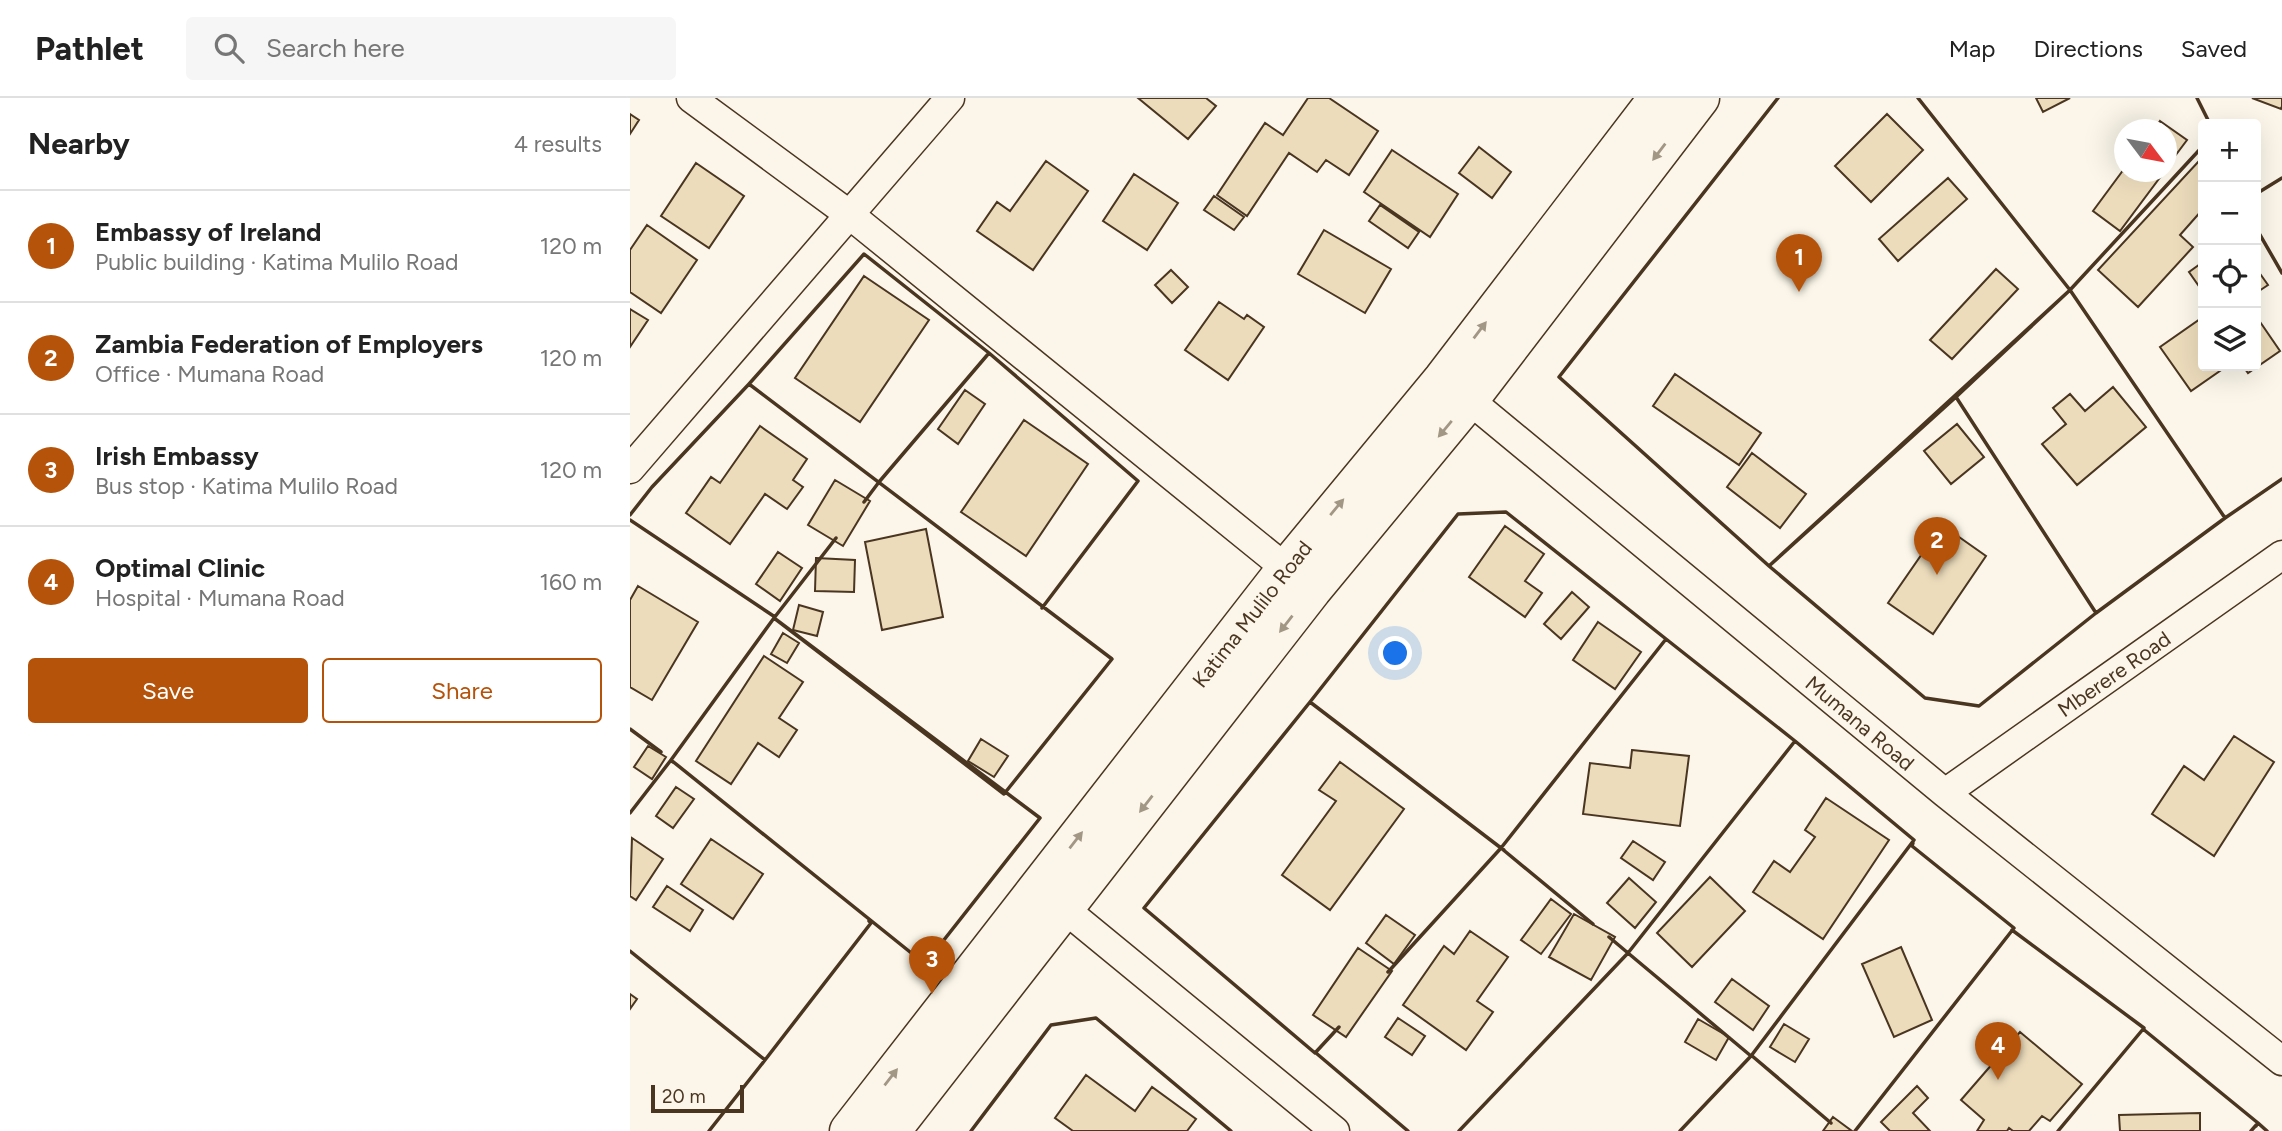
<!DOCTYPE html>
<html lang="en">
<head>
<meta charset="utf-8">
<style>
	:root { --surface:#fff; --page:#f6f6f6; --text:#222; --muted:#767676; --line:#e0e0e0; --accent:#b45309 }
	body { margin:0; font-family:Figtree,sans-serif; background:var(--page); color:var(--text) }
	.controls { position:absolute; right:21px; top:21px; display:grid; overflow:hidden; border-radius:7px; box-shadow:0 7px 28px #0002 }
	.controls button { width:63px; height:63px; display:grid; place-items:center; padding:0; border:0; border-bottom:2px solid var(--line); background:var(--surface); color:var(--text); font:35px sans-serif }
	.compass { position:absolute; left:1484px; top:21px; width:63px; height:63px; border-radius:50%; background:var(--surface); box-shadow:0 7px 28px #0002; rotate:122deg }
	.scale { position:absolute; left:21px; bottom:18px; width:93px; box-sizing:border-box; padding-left:7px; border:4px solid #4a3520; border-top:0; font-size:19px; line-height:24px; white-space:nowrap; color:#4a3520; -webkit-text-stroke:5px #fbf6e9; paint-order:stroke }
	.you { position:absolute; left:766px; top:556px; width:24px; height:24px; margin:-18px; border:5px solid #fff; border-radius:50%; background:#1a73e8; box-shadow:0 0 0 10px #1a73e833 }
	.badge { display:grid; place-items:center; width:46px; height:46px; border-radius:50%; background:var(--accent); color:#fff; font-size:23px; font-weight:700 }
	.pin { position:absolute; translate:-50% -58px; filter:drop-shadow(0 2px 4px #0008) }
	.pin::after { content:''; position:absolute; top:37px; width:24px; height:21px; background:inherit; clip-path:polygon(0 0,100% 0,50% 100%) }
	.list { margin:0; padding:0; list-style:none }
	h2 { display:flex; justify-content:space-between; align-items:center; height:91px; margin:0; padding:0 28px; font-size:30px }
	h2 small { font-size:23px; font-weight:400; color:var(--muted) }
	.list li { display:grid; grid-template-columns:46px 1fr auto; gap:21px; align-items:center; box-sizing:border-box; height:112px; padding:0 28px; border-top:2px solid var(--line) }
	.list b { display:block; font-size:26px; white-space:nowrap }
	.list p { margin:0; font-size:23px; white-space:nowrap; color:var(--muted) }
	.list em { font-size:23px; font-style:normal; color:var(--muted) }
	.actions { display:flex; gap:14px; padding:21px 28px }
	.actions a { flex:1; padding:16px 0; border:2px solid var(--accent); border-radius:7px; text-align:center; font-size:24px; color:var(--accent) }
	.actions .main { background:var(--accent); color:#fff }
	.icon { flex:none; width:38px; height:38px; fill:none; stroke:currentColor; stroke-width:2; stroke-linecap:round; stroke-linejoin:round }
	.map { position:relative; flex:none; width:1652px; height:1033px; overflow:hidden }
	header { display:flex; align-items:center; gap:42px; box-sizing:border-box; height:98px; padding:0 35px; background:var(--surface); border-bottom:2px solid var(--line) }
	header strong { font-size:33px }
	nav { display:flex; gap:38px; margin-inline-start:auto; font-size:24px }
	.search { width:490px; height:63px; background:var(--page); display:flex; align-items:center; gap:18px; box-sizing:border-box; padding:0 24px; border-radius:7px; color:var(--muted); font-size:26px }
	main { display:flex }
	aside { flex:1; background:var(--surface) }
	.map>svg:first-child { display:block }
	.building { fill:#ecdcbc; stroke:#4a3520; stroke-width:2 }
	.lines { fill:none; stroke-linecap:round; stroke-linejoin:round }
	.minor-casing { stroke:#4a3520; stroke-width:31 }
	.secondary-casing { stroke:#4a3520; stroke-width:41 }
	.minor { stroke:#fbf6e9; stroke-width:28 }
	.secondary { stroke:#fbf6e9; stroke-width:38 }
	.wall { stroke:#4a3520; stroke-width:3.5 }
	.oneway { fill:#a29684 }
	.labels { text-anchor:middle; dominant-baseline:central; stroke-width:5; stroke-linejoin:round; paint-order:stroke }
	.street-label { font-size:21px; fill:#4a3520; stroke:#fbf6e9 }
</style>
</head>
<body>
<header>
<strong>Pathlet</strong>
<div class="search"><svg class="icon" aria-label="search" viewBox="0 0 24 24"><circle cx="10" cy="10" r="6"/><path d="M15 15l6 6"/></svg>Search here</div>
<nav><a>Map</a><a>Directions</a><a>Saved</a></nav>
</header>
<main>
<aside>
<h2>Nearby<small>4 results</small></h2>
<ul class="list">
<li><span class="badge">1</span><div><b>Embassy of Ireland</b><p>Public building · Katima Mulilo Road</p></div><em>120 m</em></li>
<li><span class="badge">2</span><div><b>Zambia Federation of Employers</b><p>Office · Mumana Road</p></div><em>120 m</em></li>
<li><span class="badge">3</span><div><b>Irish Embassy</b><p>Bus stop · Katima Mulilo Road</p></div><em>120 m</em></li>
<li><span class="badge">4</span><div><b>Optimal Clinic</b><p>Hospital · Mumana Road</p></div><em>160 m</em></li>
</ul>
<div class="actions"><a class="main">Save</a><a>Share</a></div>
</aside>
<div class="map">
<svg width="1652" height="1033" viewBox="0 0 1652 1033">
	<rect width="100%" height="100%" fill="#fbf6e9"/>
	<path class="building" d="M508 0H576L586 8 558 41Z
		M678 0H699L748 33 719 77 696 62 687 74 659 55 617 118 587 97 635 25 653 37Z
		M1406 0H1440L1413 14Z
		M1622 0H1652V8L1651 11Z
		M0 16 9 22 0 36Z
		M1257 16 1293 52 1241 104 1205 68Z
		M1530 23 1557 42 1536 70V32H1524Z
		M849 49 881 74 862 100 829 75Z
		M762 52 828 96 800 139 734 94Z
		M416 63 458 93 403 172 347 133 367 104 380 113Z
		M1569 63 1573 67V111L1550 137 1563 149 1508 209 1468 172Z
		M66 65 114 98 79 150 31 118Z
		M1494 71V74H1534L1490 133 1463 113Z
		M504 76 548 105 517 152 473 123Z
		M1318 80 1337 101 1268 163 1249 141Z
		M584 98 614 119 604 132 574 112Z
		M750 107 789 134 778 150 739 123Z
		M17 127 67 162 31 215 0 194V152Z
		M694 132 761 171 735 215 668 176Z
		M1573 164V194L1559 174Z
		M1626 170 1638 187 1626 195Z
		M1366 171 1388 191 1322 261 1300 242Z
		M541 172 558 189 542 205 525 187Z
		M234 178 299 222 230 324 165 280Z
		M589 204 614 221 617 217 634 229 598 282 555 252Z
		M0 211 18 222 0 249Z
		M1626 218 1650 253 1618 275 1613 268H1626Z
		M1573 219V268H1597L1561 293 1530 249Z
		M1045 276 1131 335 1109 367 1023 308Z
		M1483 289 1516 329 1447 387 1412 346 1436 326 1423 310 1440 296 1455 313Z
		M335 292 355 306 328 346 308 331Z
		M394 322 458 366 396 458 331 414Z
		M1327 326 1354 359 1321 386 1294 353Z
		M130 328 177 361 163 382 173 389 157 411 135 396 100 446 56 415 81 379 90 385Z
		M1122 355 1176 396 1150 430 1097 389Z
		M205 382 240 403 213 448 178 427Z
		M1312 427 1356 458 1303 536 1258 505Z
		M875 428 914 456 895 483 912 495 895 519 839 479Z
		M296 431 313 519 252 532 235 444Z
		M148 454 172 470 150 503 126 486Z
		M186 460 225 462 224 494 185 493Z
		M8 488 68 524 22 602 0 589V502Z
		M942 494 959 509 931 541 914 526Z
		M169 507 193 514 187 538 163 532Z
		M968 524 1011 554 985 591 943 562Z
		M153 535 169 545 157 565 141 556Z
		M134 558 173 584 149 620 167 632 149 659 128 645 101 686 66 663Z
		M1604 638 1644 664 1584 758 1522 716 1554 668 1574 682Z
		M351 641 378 658 364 679 338 663Z
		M18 648 36 659 22 681 4 669Z
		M1002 652 1059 658 1050 728 953 716 960 665 1000 670Z
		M710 664 774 711 700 812 652 777 706 703 689 692Z
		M46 689 64 701 43 730 26 718Z
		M1196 700 1259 742 1193 841 1123 794 1144 763 1160 774 1185 739 1175 732Z
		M2 740 33 761 6 802 0 798Z
		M81 741 133 776 103 821 51 786Z
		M1003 743 1035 764 1023 782 991 760Z
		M1080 779 1115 813 1062 869 1027 835Z
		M999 780 1026 804 1005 830 977 805Z
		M37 788 73 812 60 833 23 809Z
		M921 801 941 816 911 856 891 842Z
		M944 816 985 839 961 882 919 859Z
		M756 817 785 837 764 866 736 845Z
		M840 833 878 859 847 903 863 914 836 952 773 907 814 848 824 856Z
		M1271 849 1302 922 1264 939 1232 866Z
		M728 850 762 873 716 939 683 917Z
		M1102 881 1139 908 1123 932 1085 904Z
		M0 896 7 901 0 911Z
		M768 920 795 938 782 957 755 939Z
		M1068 921 1099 939 1086 962 1055 944Z
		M1154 926 1179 941 1165 964 1140 949Z
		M1390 934 1452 986 1420 1023 1412 1018 1399 1033H1383L1379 1030 1377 1033H1347L1354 1022 1331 1002Z
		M456 977 505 1013 522 989 566 1021 557 1033H443L425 1020Z
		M1287 988 1298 1000 1283 1015 1300 1033H1260L1251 1024Z
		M1570 1015V1033H1490L1489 1017Z
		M1203 1019 1222 1033H1193Z"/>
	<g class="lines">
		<defs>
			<path id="minor" d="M61 0 220 117 669 481
				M826 291 1315 695 1652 963
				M0 371 320 0
				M1315 695 1652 457
				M420 799 705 1033"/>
			<path id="secondary" d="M219 1033 656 471 813 281 1028 0
				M261 1033 682 492 839 302 1070 0"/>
		</defs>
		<use href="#minor" class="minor-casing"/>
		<use href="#secondary" class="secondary-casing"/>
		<use href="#minor" class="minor"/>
		<use href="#secondary" class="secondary"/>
		<path class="wall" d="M1148 0 929 279 1139 468 1440 192 1288 0
			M1567 0 1580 26
			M1626 96 1652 80
			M1626 130 1652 175
			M1440 192 1595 420 1466 515 1326 299Z
			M1440 192 1573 48
			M359 255 508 383 412 510
			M1326 299 1466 515 1349 608 1295 600 1139 468Z
			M234 404 249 384
			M876 414 1036 541 871 750 680 604 828 416Z
			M0 417 22 389 119 286
			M1594 418 1595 420 1652 381
			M0 422 145 519
			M206 440 144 520 374 696 482 561 119 286 234 156 359 255 249 384
			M144 520 410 720 295 866 41 662Z
			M0 631 31 654
			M1165 643 1284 742 1121 958 998 855Z
			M0 715 41 662 43 664
			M874 752 871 750 1036 541 1165 643 998 855
			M1382 832 1514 930 1428 1033
			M0 853 135 962 241 825 239 823
			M998 855 1121 958 1050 1033
			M758 874 871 750
			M709 929 685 955 514 810 680 604 871 750 963 826
			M1513 931 1628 1025 1621 1033
			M686 955 778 1033
			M1121 957 1201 1025
			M1626 1028 1628 1025 1637 1033
			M79 1033 135 962
			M341 1033 421 927 466 920 601 1033
			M829 1033 998 855 979 839
			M1225 1033 1384 830 1282 748 1283 745"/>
	</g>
	<defs><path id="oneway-solid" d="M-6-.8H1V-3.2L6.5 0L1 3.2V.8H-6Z" transform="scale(1.75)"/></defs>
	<g class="oneway">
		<use href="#oneway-solid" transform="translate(1029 54) rotate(127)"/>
		<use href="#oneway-solid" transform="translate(850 232) rotate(-53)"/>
		<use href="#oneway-solid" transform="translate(815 331) rotate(130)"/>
		<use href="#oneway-solid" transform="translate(707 409) rotate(-50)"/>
		<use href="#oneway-solid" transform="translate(656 526) rotate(128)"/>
		<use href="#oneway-solid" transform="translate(516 706) rotate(128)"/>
		<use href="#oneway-solid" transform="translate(446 742) rotate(-52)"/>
		<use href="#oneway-solid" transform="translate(261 979) rotate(-52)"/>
	</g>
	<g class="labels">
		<g class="street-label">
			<text transform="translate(622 516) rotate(-52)">Katima Mulilo Road</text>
			<text transform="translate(1484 576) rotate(-35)">Mberere Road</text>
			<text transform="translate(1230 625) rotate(40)">Mumana Road</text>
		</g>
	</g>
</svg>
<div class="controls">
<button>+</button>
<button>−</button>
<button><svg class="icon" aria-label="locate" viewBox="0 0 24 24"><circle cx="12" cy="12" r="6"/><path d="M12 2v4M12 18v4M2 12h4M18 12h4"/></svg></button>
<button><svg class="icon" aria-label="layers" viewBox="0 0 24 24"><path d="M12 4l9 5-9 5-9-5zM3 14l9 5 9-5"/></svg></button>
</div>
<svg class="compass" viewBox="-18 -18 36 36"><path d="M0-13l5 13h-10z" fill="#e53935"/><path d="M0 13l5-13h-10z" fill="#767676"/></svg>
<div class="scale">20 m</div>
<div class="you"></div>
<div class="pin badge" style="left:1169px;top:194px">1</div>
<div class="pin badge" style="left:1307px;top:477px">2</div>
<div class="pin badge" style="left:302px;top:896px">3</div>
<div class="pin badge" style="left:1368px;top:982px">4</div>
</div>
</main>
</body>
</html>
